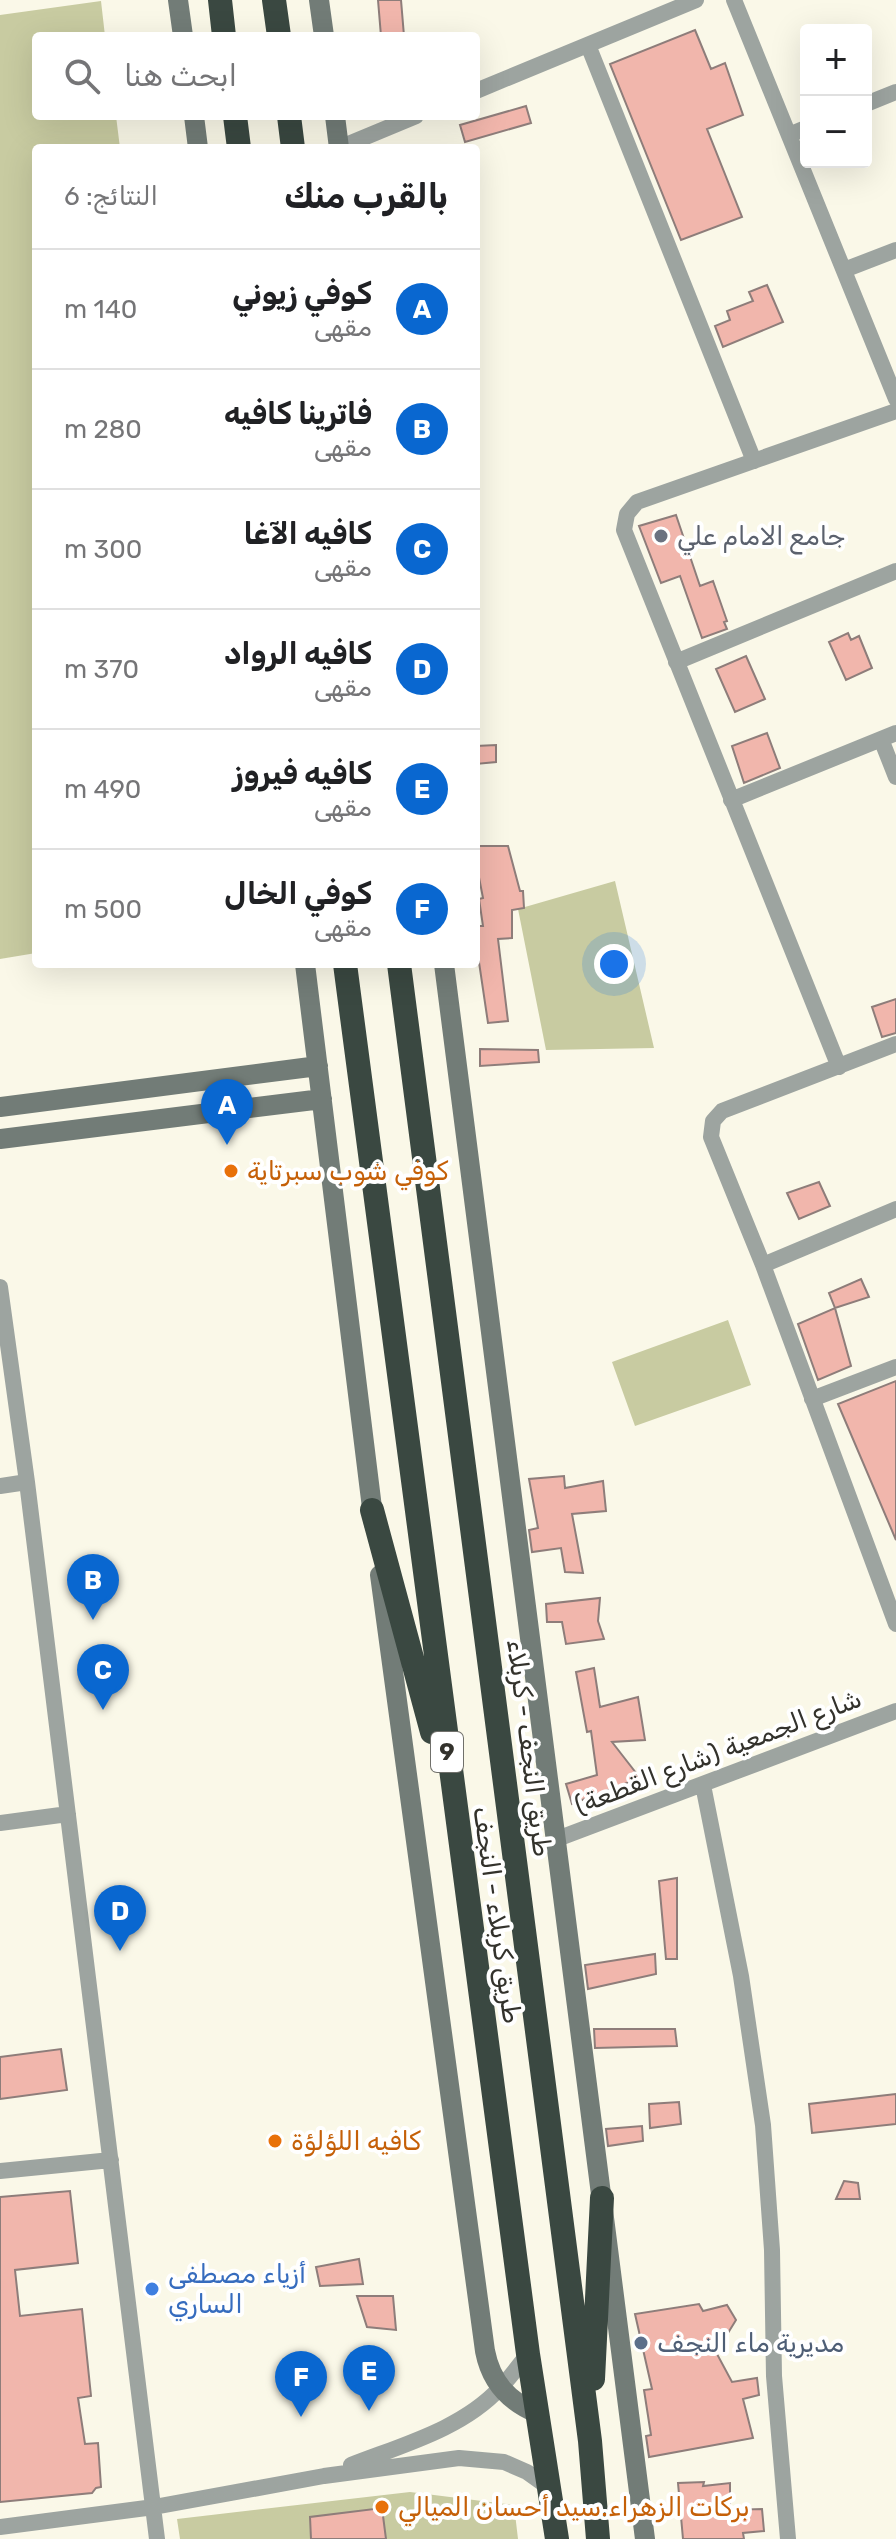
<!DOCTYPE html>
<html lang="ar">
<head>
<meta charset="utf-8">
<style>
	:root { --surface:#fff; --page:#f2f2f2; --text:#202124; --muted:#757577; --line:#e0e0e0; --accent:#0967d0 }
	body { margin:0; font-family:Rubik,"Noto Naskh Arabic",sans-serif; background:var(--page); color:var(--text); direction:rtl }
	.controls { position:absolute; right:24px; top:24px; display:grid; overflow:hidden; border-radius:8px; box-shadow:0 8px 32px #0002 }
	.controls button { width:72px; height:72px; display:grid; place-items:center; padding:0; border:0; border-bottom:2px solid var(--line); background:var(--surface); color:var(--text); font:40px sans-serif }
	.you { position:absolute; left:614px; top:964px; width:28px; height:28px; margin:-20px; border:6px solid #fff; border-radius:50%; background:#1a73e8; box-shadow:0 0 0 12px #1a73e833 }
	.badge { display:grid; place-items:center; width:52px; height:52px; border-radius:50%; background:var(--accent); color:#fff; font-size:26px; font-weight:700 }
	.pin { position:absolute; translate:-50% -66px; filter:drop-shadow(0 2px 4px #0008) }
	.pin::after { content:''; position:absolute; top:42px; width:28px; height:24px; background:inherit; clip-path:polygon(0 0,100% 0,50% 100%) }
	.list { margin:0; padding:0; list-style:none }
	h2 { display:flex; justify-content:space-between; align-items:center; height:104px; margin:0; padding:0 32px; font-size:34px }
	h2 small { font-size:26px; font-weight:400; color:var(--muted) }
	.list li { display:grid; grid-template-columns:52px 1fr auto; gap:24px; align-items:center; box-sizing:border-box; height:120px; padding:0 32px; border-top:2px solid var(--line) }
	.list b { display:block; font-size:30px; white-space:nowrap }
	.list p { margin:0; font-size:26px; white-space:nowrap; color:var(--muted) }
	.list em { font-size:26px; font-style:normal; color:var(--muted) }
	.icon { flex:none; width:44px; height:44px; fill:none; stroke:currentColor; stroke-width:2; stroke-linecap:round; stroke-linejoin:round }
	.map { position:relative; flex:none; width:896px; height:2539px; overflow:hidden; direction:ltr }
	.search { position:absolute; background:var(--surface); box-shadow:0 8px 32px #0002; left:32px; top:32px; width:448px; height:88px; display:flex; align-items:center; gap:20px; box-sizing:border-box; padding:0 28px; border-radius:8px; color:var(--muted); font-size:30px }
	.panel { position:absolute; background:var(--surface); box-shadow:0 8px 32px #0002; left:32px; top:144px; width:448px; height:824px; border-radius:8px; direction:rtl }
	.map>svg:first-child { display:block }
	.green { fill:#c8cba1 }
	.building { fill:#f1b6ac; stroke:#8e7d7a; stroke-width:2 }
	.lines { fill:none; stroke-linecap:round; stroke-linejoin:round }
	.street { stroke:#9da4a0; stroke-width:16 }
	.secondary { stroke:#727c77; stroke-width:20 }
	.highway { stroke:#3a4841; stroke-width:24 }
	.worship-dot { fill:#6b7280; stroke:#fff; stroke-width:3 }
	.food-dot { fill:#e8710a; stroke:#fff; stroke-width:3 }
	.shop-dot { fill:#3f7fe0; stroke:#fff; stroke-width:3 }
	.service-dot { fill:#5c6f8a; stroke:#fff; stroke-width:3 }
	.labels { text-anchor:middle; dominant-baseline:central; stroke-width:8; stroke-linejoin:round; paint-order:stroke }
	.shield { fill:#fff; stroke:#70706b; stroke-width:2 }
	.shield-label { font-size:24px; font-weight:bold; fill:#33322c }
	.worship-label { font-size:26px; fill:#5b616d; stroke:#fff; text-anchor:start }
	.food-label { font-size:26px; fill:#c56008; stroke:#fff; text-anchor:start }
	.street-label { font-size:26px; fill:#33322c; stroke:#fff }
	.shop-label { font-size:26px; fill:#366cbe; stroke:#fff; text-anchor:start }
	.service-label { font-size:26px; fill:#4e5e75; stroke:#fff; text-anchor:start }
</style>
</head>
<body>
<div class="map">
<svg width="896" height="2539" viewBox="0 0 896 2539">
	<rect width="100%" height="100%" fill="#faf8e8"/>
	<path class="green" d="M101 1 105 36H36V116H116L120 148H36V953L0 959V15Z
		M615 881 654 1048 546 1050 518 909Z
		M728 1320 751 1385 635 1426 612 1362Z
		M410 2492 514 2505 518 2539H180L177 2519Z"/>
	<path class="building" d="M378 0H401L404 36H381Z
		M695 30 711 69 725 63 743 115 707 129 742 217 681 240 610 64Z
		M526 106 531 123 465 142 460 125Z
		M767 285 783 322 723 347 715 326 730 320 727 311 753 301 749 292Z
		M676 515 700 586 713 581 727 621 724 622 727 629 702 638 680 576 661 583 639 526Z
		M848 633 851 640 859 636 872 668 846 680 829 642Z
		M746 656 765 699 735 712 716 669Z
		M767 733 780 768 744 783 732 746Z
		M496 745V762L476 764V746Z
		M476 846H508L520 891H523L524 908 512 910V938L498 939 508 1021 488 1023 476 942V926H483L479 899 483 898 476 862Z
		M896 999V1033L882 1037 872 1007Z
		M480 1049 538 1050 539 1062 480 1066Z
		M819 1182 830 1206 799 1219 787 1193Z
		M861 1279 869 1297 835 1308 829 1293Z
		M835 1308 851 1366 818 1380 798 1324Z
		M896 1381V1540L838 1404Z
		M564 1476 565 1488 603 1481 606 1511 572 1514 583 1573 565 1572 561 1548 532 1552 529 1530 538 1528 529 1479Z
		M600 1598 598 1621 604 1639 566 1644 562 1622H547L546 1604Z
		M594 1668 600 1707 638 1697 645 1740 612 1742 640 1778 572 1804 566 1784 597 1775 591 1731 587 1732 576 1672Z
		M677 1878V1959H666L659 1881Z
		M655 1954 656 1974 588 1989 585 1965Z
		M594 2029H675L677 2046 595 2048Z
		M61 2049 67 2090 0 2099V2057Z
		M896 2094V2124L812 2133 809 2104Z
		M679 2102 681 2124 650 2128 649 2104Z
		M642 2126 643 2141 608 2146 606 2129Z
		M844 2181 858 2183 860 2199H836Z
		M70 2191 78 2263 15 2270 20 2316 82 2309 91 2396 78 2398 85 2444 98 2443 101 2487 96 2488 92 2493 0 2502V2197Z
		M359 2259 363 2284 320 2286 316 2267Z
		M357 2296H393L396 2330 367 2327Z
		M699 2304 703 2311 727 2305 736 2320 728 2333 710 2341 732 2382 757 2378 759 2395 743 2399 753 2438 649 2457 646 2436 651 2435 644 2390 652 2389 635 2314Z
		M704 2482 703 2486 730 2483V2510L762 2509 764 2531 743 2533 744 2539H683L678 2483Z
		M382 2508 386 2539H311L310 2517Z"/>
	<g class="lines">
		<path class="street" d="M734 0 896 399
			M588 45 754 461
			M476 91 696 0
			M866 104 896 92
			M789 135 806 128
			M339 148 416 116
			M844 270 896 250
			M676 662 896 571
			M881 739 896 777
			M731 800 896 733
			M896 1044 722 1111 713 1121 711 1137 763 1265 896 1624
			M839 1067 624 530 627 514 637 502 896 411
			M763 1265 896 1209
			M0 1287 27 1482 157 2539
			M812 1399 896 1367
			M0 1486 27 1482
			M703 1785 741 1976 763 2125 772 2250 774 2376 788 2539
			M0 1823 68 1814
			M557 1839 896 1711
			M0 2171 111 2160
			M351 2465C402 2445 462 2429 500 2388 510 2378 519 2365 528 2354
			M0 2527 154 2507 324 2476 459 2458 504 2462 527 2472 548 2487"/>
		<path class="secondary" d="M178 0 183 36
			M319 0 324 36
			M194 116 198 148
			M335 116 339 148
			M305 964 374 1524
			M444 964 645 2539
			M0 1107 318 1066
			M0 1139 322 1099
			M380 1575 485 2351C491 2382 508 2401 537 2413"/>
		<path class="highway" d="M220 0 224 36
			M274 0 279 36
			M235 116 239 148
			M289 116 293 148
			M345 964 528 2354 557 2539
			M399 964 590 2441 598 2539
			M372 1510 432 1732
			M593 2379 602 2198"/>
	</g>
	<circle class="worship-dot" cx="661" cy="536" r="8"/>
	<g class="food-dot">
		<circle cx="231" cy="1171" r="8"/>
		<circle cx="275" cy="2141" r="8"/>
		<circle cx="382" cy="2507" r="8"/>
	</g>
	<circle class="shop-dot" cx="152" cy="2289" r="8"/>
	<circle class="service-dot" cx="641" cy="2343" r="8"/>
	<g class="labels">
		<rect class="shield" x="431" y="1732" width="32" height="40" rx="6"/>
		<g class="shield-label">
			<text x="447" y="1752">9</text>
		</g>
		<g class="worship-label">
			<text x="677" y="536">جامع الامام علي</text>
		</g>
		<g class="food-label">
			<text x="247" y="1171">كوفي شوب سبرتاية</text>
			<text x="291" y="2141">كافيه اللؤلؤة</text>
			<text x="398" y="2507">بركات الزهراء.سيد أحسان الميالي</text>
		</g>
		<g class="street-label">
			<text transform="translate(529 1748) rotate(83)">طريق النجف - کربلاء</text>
			<text transform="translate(718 1752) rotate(-21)">شارع الجمعية (شارع القطعة)</text>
			<text transform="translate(497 1915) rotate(82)">طريق کربلاء - النجف</text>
		</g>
		<g class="shop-label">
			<text x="168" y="2274">أزياء مصطفى<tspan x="168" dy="30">الساري</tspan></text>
		</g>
		<g class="service-label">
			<text x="657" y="2343">مديرية ماء النجف</text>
		</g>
	</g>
</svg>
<div class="controls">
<button>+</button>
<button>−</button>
</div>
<div class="you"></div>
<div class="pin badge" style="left:227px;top:1145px">A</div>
<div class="pin badge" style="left:93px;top:1620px">B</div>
<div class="pin badge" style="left:103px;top:1710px">C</div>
<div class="pin badge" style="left:120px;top:1951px">D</div>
<div class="pin badge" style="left:369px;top:2411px">E</div>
<div class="pin badge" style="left:301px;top:2417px">F</div>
<div class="search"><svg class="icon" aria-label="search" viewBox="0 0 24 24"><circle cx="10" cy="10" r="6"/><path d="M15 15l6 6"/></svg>ابحث هنا</div>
<section class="panel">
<h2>بالقرب منك<small>النتائج: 6</small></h2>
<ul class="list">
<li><span class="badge">A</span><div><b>كوفي زيوني</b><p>مقهى</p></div><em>140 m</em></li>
<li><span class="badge">B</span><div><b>فاترينا كافيه</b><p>مقهى</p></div><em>280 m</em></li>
<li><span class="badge">C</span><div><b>كافيه الآغا</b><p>مقهى</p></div><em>300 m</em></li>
<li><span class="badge">D</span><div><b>كافيه الرواد</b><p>مقهى</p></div><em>370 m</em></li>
<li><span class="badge">E</span><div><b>كافيه فيروز</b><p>مقهى</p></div><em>490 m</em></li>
<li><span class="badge">F</span><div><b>كوفي الخال</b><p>مقهى</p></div><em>500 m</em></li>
</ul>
</section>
</div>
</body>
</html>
